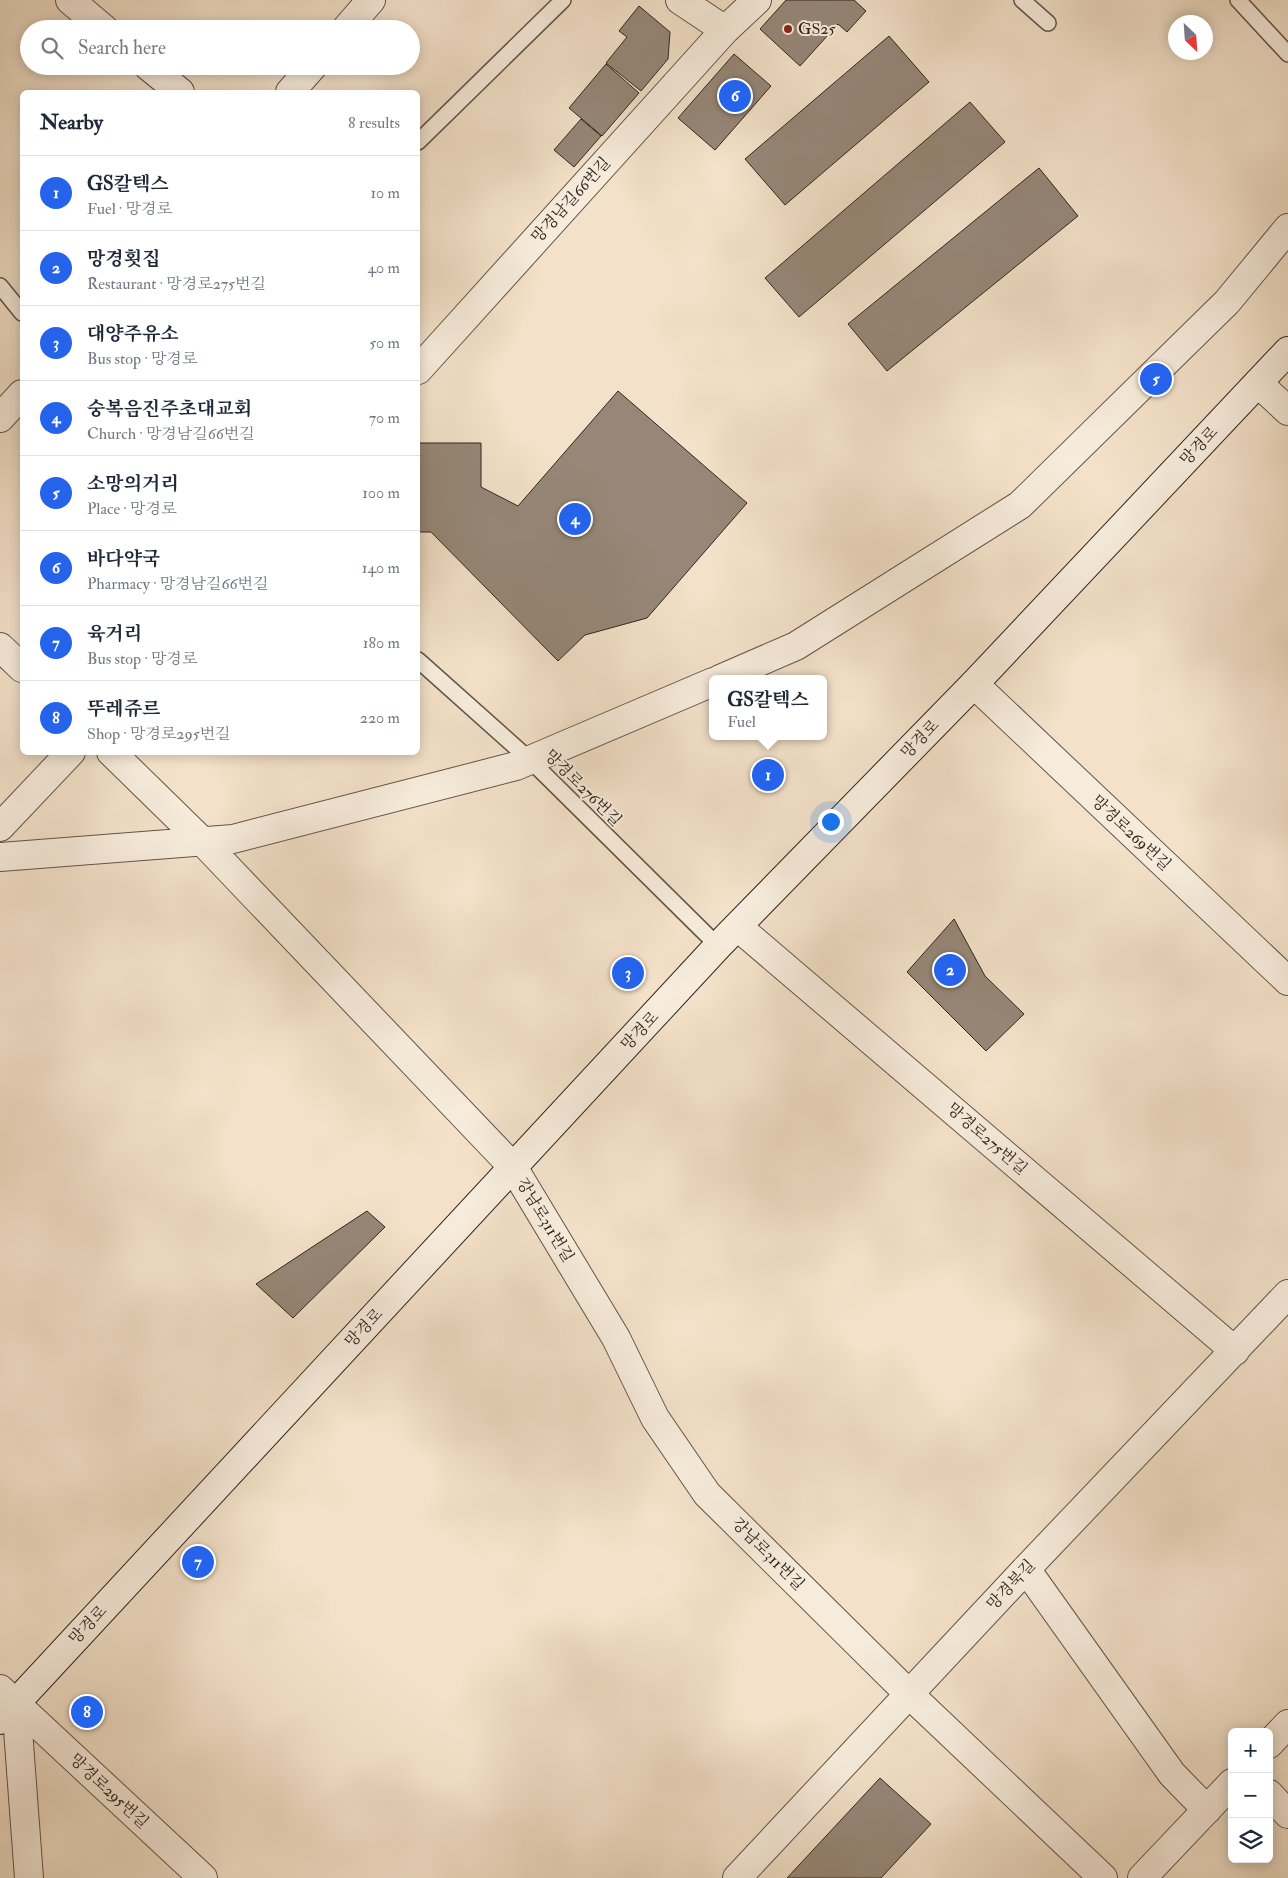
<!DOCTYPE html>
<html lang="en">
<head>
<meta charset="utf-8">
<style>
	:root { --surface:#fff; --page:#f2f2f3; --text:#1f2937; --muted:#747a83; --line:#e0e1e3; --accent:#2563eb }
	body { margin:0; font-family:"IM FELL Double Pica","Noto Serif KR",serif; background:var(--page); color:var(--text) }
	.controls { position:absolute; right:15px; bottom:15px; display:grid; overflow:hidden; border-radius:8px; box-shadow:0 2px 12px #0003 }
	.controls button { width:45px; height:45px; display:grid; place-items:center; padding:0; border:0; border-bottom:1px solid var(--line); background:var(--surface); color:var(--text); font:25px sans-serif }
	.compass { position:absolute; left:1168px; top:15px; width:45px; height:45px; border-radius:50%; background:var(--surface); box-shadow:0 2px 12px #0003; rotate:155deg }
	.you { position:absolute; left:830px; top:821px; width:18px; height:18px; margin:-12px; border:4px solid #fff; border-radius:50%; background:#1a73e8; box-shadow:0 0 0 8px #1a73e833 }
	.badge { display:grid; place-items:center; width:32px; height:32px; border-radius:50%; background:var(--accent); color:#fff; font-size:16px; font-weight:700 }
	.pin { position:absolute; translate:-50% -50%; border:2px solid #fff; box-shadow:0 1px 5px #0006 }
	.popup { position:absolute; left:709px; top:675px; width:118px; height:65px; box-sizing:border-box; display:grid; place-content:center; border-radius:8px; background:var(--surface); filter:drop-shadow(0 1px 4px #0005); font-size:16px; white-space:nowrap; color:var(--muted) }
	.popup b { font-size:19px; color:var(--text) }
	.popup::after { content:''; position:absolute; left:50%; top:100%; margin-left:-10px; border:10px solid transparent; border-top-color:var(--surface) }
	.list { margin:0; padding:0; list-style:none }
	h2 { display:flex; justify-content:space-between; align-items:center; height:65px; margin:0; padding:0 20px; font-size:21px }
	h2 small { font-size:16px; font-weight:400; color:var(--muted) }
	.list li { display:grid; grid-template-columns:32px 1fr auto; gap:15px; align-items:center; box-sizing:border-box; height:75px; padding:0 20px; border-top:1px solid var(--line) }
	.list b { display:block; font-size:19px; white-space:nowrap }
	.list p { margin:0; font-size:16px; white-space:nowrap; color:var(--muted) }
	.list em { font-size:16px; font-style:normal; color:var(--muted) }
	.icon { flex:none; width:28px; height:28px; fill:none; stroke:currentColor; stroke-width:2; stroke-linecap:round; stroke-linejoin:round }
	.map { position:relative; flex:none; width:1288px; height:1878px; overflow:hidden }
	.search { position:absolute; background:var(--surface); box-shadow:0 2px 12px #0003; left:20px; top:20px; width:400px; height:55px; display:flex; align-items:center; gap:12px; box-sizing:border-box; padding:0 18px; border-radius:28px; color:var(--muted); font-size:19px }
	.panel { position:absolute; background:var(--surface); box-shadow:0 2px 12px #0003; left:20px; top:90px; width:400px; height:665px; border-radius:8px }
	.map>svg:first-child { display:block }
	.building { fill:#968778; stroke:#312520 }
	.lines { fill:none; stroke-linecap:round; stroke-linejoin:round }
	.lane-casing { stroke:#62544a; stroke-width:18 }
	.street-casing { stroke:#62544a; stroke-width:30 }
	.secondary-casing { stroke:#312520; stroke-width:30 }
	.lane { stroke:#f7ecdc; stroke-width:15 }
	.street { stroke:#f7ecdc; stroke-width:28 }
	.secondary { stroke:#f7ecdc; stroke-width:28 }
	.poi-dot { fill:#8f2418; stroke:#f7ecdc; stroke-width:2 }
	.labels { text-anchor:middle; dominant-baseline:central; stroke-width:4; stroke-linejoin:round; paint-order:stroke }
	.poi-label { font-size:16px; fill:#312520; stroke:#f7ecdc; text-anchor:start }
	.street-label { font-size:16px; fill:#312520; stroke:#f7ecdc }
</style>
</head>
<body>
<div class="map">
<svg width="1288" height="1878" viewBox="0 0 1288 1878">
	<rect width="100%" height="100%" fill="#f3e1c9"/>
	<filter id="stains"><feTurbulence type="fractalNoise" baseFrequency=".004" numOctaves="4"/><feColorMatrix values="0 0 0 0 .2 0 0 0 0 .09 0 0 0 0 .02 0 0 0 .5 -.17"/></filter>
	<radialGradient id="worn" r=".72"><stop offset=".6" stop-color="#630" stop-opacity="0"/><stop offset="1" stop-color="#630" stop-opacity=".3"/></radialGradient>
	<path class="building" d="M786 0H854L866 11 847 32 838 24 800 66 760 29Z
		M639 6 670 32 668 59 641 91 606 63 627 37 619 31Z
		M889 36 929 82 785 205 745 159Z
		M734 54 771 86 715 150 678 118Z
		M606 64 639 93 602 136 569 108Z
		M970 102 1005 142 799 317 765 278Z
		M581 119 601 136 574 167 554 150Z
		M1039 168 1078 216 887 371 848 324Z
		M618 391 747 503 647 618 585 635 558 661 431 532H418V443H481V487L518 506Z
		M954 919 985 976 1024 1014 986 1051 907 972Z
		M367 1211 385 1227 293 1318 256 1284Z
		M880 1778 931 1824 881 1878H787Z"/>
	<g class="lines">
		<defs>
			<path id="lane" d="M1022 0 1048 23
				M1238 0 1288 54
				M418 142 563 0
				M0 286 22 313
				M418 660 530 760 718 946"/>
			<path id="street" d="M70 0 104 29
				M680 0 725 30
				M346 29 371 0
				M148 66 180 92
				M290 92 313 66
				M418 370 725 30 757 0
				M1258 383 1288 411
				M0 418 22 394
				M0 647 22 668
				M720 679 796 646 1020 505 1227 302 1288 228
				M974 684 1288 981
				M111 752 202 841 513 1167 616 1338 655 1418 707 1494 909 1694 1103 1878
				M0 827 71 752
				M0 857 233 839 516 766 713 682
				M738 927 1235 1351
				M1026 1569 1172 1774 1207 1810
				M0 1689 203 1878
				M16 1703 29 1878
				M1269 1744 1288 1724
				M1269 1794 1288 1814
				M737 1878 1026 1569 1288 1294
				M1142 1878 1232 1783"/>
			<path id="secondary" d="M0 1720 718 946 974 684 1288 351"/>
		</defs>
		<use href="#lane" class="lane-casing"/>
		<use href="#street" class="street-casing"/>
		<use href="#secondary" class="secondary-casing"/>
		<use href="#lane" class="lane"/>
		<use href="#street" class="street"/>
		<use href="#secondary" class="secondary"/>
	</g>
	<circle class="poi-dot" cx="788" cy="29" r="5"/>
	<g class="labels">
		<g class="poi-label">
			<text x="798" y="29">GS25</text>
		</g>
		<g class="street-label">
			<text transform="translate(571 200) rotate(-48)">망경남길66번길</text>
			<text transform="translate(1199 446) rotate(-47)">망경로</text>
			<text transform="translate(920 739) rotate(-46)">망경로</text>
			<text transform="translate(583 788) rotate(45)">망경로276번길</text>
			<text transform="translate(1131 833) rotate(43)">망경로269번길</text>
			<text transform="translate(640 1031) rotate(-47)">망경로</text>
			<text transform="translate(987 1139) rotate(41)">망경로275번길</text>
			<text transform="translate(545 1220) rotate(59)">강남로311번길</text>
			<text transform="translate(364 1328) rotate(-47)">망경로</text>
			<text transform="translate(768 1554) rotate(45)">강남로311번길</text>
			<text transform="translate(1011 1585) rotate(-47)">망경북길</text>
			<text transform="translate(88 1625) rotate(-47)">망경로</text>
			<text transform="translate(109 1791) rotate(43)">망경로295번길</text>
		</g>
	</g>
	<rect width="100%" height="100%" filter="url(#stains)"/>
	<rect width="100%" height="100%" fill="url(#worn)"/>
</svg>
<div class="controls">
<button>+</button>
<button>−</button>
<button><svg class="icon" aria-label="layers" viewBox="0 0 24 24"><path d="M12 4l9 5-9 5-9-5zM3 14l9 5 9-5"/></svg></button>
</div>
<svg class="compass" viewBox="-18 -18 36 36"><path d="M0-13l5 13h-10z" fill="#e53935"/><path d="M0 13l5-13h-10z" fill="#747a83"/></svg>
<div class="you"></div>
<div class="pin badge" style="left:768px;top:775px">1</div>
<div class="popup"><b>GS칼텍스</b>Fuel</div>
<div class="pin badge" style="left:950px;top:970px">2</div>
<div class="pin badge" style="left:628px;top:973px">3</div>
<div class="pin badge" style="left:575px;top:519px">4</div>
<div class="pin badge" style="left:1156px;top:379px">5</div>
<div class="pin badge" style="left:735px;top:96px">6</div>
<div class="pin badge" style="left:198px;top:1562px">7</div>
<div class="pin badge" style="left:87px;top:1712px">8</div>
<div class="search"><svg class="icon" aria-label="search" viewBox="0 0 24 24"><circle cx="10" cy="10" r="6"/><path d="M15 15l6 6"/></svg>Search here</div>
<section class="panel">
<h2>Nearby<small>8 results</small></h2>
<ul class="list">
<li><span class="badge">1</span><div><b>GS칼텍스</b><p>Fuel · 망경로</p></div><em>10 m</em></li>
<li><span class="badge">2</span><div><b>망경횟집</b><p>Restaurant · 망경로275번길</p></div><em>40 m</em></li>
<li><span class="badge">3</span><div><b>대양주유소</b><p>Bus stop · 망경로</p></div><em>50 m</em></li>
<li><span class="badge">4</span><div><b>숭복음진주초대교회</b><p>Church · 망경남길66번길</p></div><em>70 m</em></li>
<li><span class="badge">5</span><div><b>소망의거리</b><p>Place · 망경로</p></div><em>100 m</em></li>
<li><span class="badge">6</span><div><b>바다약국</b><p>Pharmacy · 망경남길66번길</p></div><em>140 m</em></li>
<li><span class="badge">7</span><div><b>육거리</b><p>Bus stop · 망경로</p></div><em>180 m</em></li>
<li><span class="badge">8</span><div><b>뚜레쥬르</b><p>Shop · 망경로295번길</p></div><em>220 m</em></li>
</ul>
</section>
</div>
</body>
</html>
